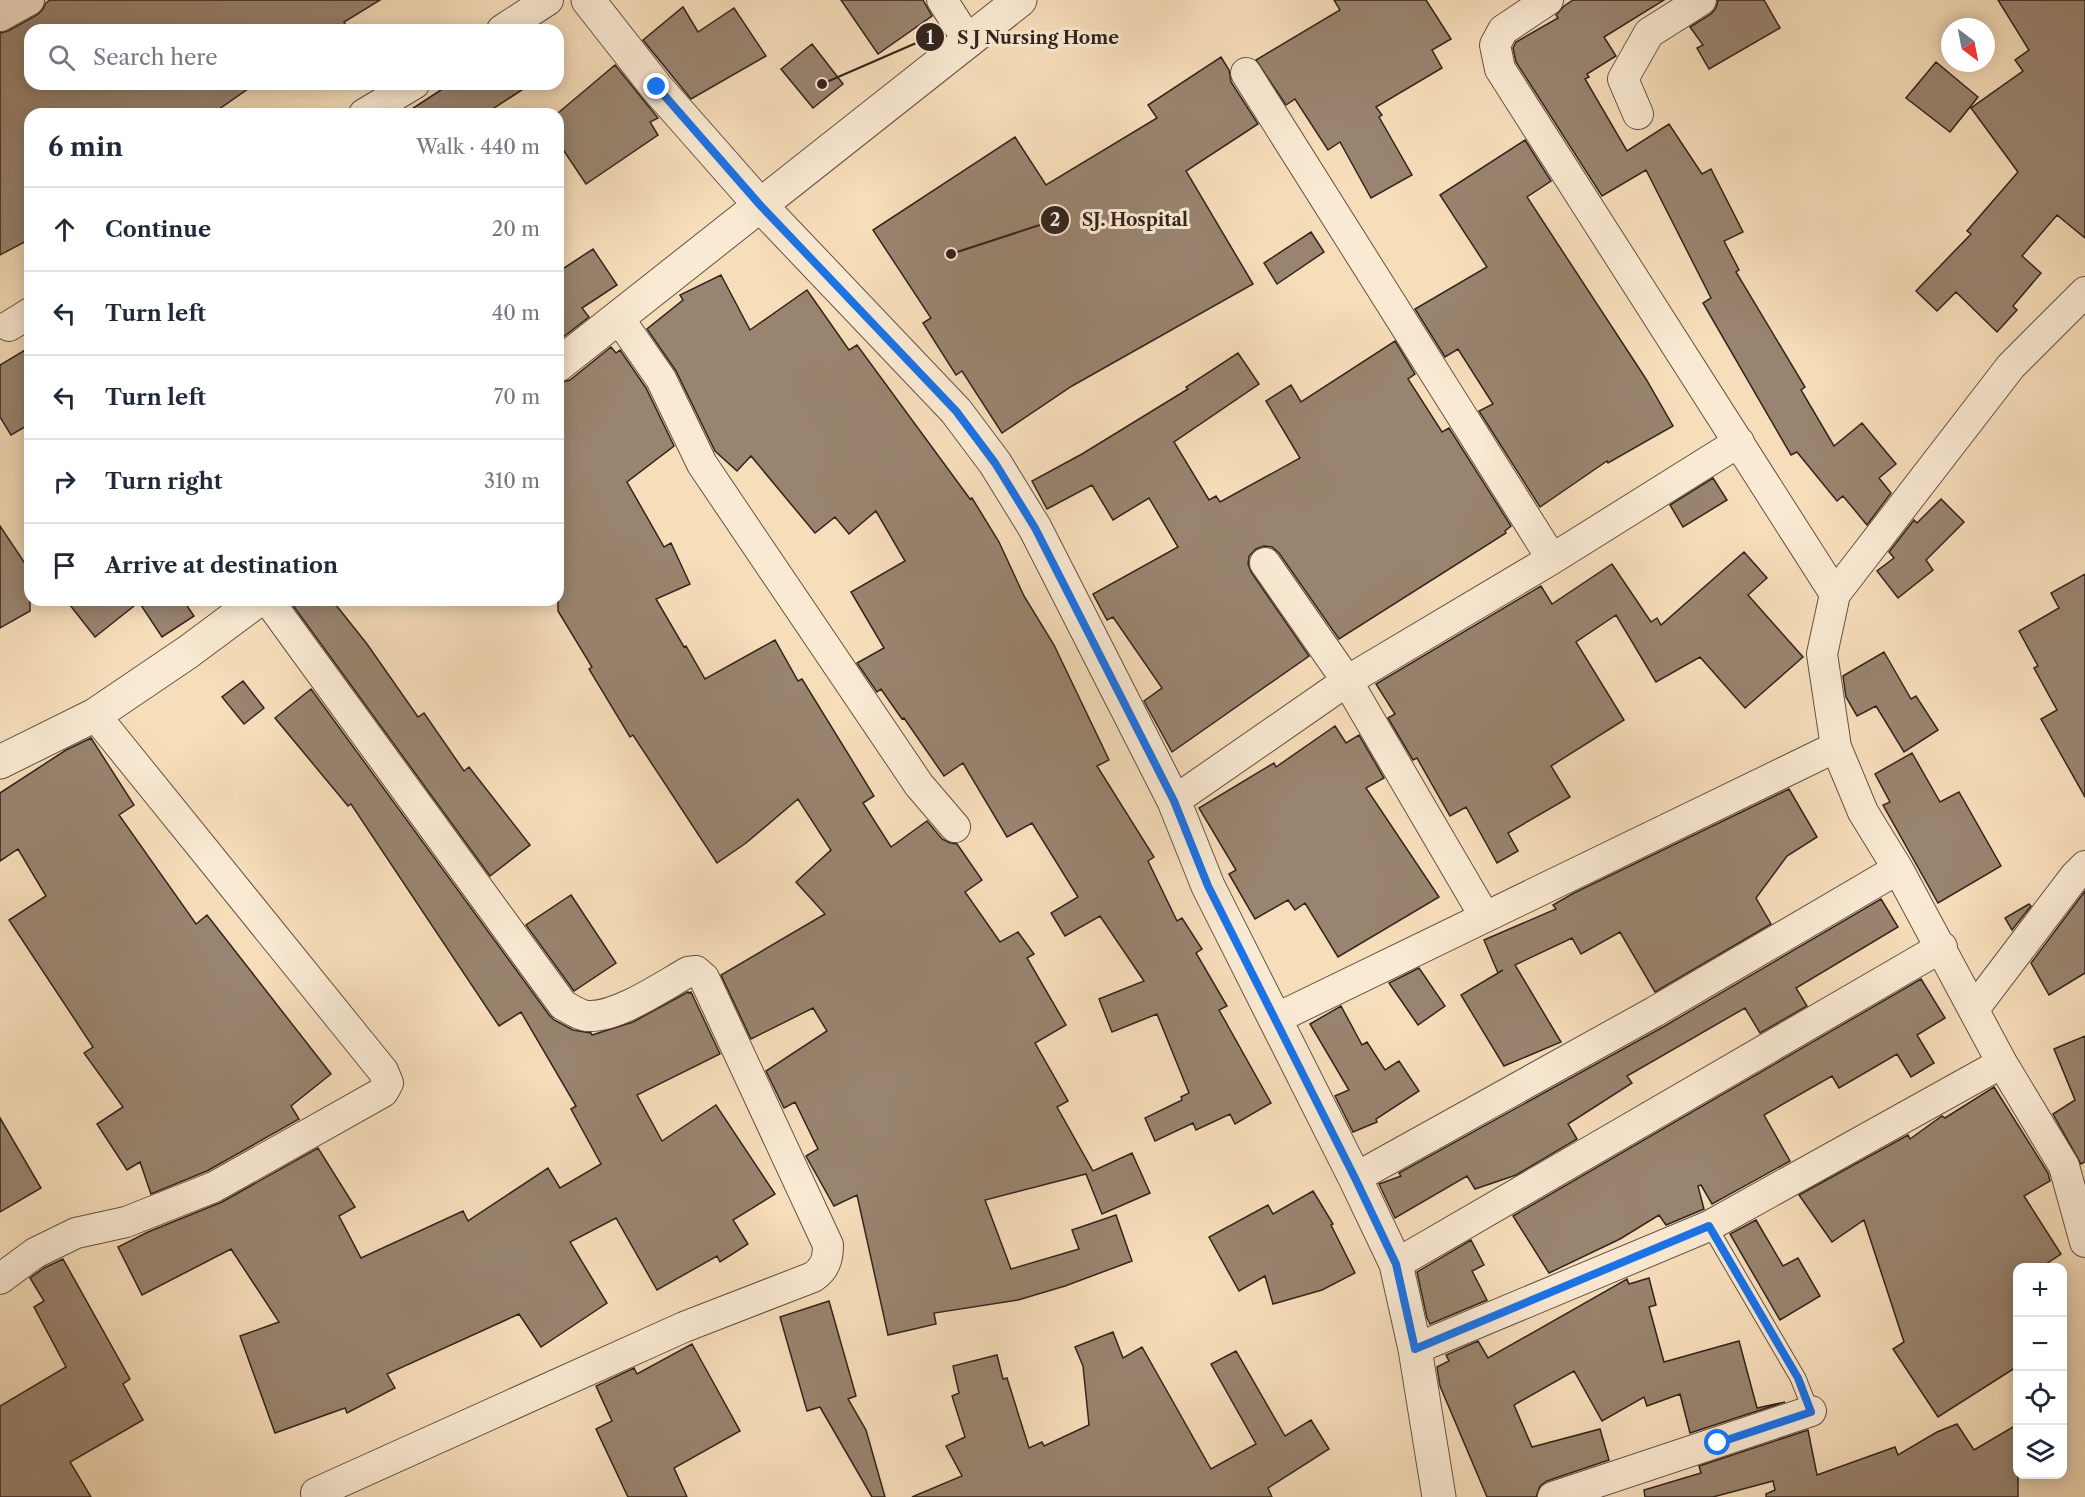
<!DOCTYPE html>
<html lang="en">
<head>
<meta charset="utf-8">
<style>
	:root { --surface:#fff; --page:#f6f6f7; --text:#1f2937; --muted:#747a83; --line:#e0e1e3 }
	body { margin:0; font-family:"Libre Caslon Text",serif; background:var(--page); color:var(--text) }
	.controls { position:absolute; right:18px; bottom:18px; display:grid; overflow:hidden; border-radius:12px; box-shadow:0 3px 15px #0003 }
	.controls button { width:54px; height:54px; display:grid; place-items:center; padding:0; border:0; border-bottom:2px solid var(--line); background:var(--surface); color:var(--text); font:30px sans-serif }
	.compass { position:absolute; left:1941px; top:18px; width:54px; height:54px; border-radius:50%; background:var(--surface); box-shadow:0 3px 15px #0003; rotate:148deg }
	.stop { position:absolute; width:18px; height:18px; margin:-14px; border:4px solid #1a73e8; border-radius:50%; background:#fff }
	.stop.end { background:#1a73e8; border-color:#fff; box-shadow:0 2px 6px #0008 }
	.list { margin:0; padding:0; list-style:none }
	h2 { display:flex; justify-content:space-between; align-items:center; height:78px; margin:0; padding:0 24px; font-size:26px }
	h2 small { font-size:20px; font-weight:400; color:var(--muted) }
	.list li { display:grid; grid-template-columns:39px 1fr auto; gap:18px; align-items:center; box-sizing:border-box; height:84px; padding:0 24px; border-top:2px solid var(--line) }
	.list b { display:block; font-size:22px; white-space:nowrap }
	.list em { font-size:20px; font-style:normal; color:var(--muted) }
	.icon { flex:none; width:33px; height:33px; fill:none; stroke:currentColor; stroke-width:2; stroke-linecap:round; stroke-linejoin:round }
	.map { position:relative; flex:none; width:2085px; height:1497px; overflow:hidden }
	.search { position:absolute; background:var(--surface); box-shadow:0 3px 15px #0003; left:24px; top:24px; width:540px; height:66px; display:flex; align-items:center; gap:15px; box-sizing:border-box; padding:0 21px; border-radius:18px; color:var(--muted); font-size:22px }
	.panel { position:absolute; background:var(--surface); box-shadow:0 3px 15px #0003; left:24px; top:108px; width:540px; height:498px; border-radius:18px }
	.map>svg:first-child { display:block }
	.building { fill:#99846f; stroke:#33231d; stroke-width:1.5 }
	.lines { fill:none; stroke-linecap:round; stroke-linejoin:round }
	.service-casing { stroke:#645244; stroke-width:17 }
	.minor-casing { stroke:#645244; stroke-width:32 }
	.tertiary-casing { stroke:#645244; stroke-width:35 }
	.service { stroke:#faead3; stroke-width:15 }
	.minor { stroke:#faead3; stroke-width:30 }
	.tertiary { stroke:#faead3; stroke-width:33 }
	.route { stroke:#1a73e8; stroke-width:8 }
	.leader { fill:none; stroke:#33231d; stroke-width:2 }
	.callout-dot { fill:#33231d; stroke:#faead3; stroke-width:2 }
	.mark-label { font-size:18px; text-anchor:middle; font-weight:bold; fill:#fff }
	.callout-label { font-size:18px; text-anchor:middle; font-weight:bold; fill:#33231d; stroke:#faead3; stroke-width:6; stroke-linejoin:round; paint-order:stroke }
</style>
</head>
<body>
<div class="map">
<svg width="2085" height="1497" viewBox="0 0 2085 1497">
	<rect width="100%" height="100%" fill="#f7debb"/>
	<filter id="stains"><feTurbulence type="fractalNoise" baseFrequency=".00333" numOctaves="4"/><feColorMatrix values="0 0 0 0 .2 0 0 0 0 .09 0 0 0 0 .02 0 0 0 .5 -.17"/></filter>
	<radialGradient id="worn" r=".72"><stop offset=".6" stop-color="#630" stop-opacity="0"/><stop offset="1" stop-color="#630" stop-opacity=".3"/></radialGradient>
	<path class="building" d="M50 0H380L344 22 349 30H30V84H255L212 114H30V239L0 255V33L8 31 37 15 43 9 46 3Z
		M841 0H923L932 16 878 54Z
		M1334 0H1426L1451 39 1432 50 1442 68 1376 107 1382 115 1379 117 1412 175 1371 198 1340 142 1328 150 1295 99 1286 105 1256 60 1340 10Z
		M1573 0H1664L1604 37 1616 56 1587 74 1589 77 1585 79 1627 151 1669 124 1702 174 1711 169 1743 232 1724 241 1739 270 1736 272 1805 387 1801 390 1834 446 1862 423 1896 464 1879 478 1891 493 1867 525 1843 496 1837 501 1797 452 1791 455 1703 303 1711 298 1646 170 1602 196 1516 62 1513 48 1516 42 1558 18 1556 15 1564 6Z
		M1718 0H1764L1780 28 1709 69 1697 48 1703 45 1690 27 1711 14 1716 8Z
		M1998 0H2085V238L2057 215 2022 256 2041 273 2013 306 2017 310 1997 332 1956 292 1937 311 1916 291 1971 234 1967 231 2018 172 1971 108 2023 71 2015 60 2029 50Z
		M683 7 698 32 734 8 766 56 691 99 643 40Z
		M812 44 843 84 813 108 781 69Z
		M1221 57 1229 70 1231 82 1258 124 1186 171 1253 284 1072 386 1002 433 962 371 956 375 923 323 931 318 873 230 1015 137 1046 185 1157 118 1148 105Z
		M1936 62 1978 97 1950 132 1906 98Z
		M615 65 658 118 650 122 658 135 586 184 558 142V113Z
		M450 84H531L485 114H404Z
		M1525 140 1551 181 1527 197 1646 379 1673 426 1608 463 1607 461 1540 507 1479 411 1493 404 1458 349 1445 357 1415 309 1487 267 1440 195Z
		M1311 232 1324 252 1277 284 1264 263Z
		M593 249 617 285 582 308 589 317 558 341V272Z
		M721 275 750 330 807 290 849 350 857 345 970 499 972 498 999 542 1024 596 1054 645 1109 760 1097 766 1154 857 1148 861 1177 921 1182 918 1202 949 1196 953 1227 1006 1219 1010 1271 1103 1235 1124 1230 1114 1196 1130 1193 1123 1155 1141 1145 1118 1182 1100 1181 1097 1189 1093 1157 1014 1112 1032 1099 999 1144 981 1100 916 1065 936 1051 913 1078 897 1032 823 1007 837 963 763 944 776 904 718 902 719 881 689 877 692 857 663 884 648 851 592 905 561 876 511 849 534 835 517 815 533 751 456 737 471 715 451 676 371 647 329 683 300 680 295Z
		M1395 341 1415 374 1408 379 1442 432 1449 428 1511 526 1505 531 1506 533 1339 639 1279 553 1272 547 1264 546 1256 549 1249 556 1248 564 1251 572 1309 656 1172 752 1144 701 1162 688 1113 617 1107 620 1093 594 1178 547 1149 498 1113 520 1092 485 1047 509 1032 481 1082 454 1188 389 1186 387 1238 353 1259 384 1174 442 1209 500 1216 496 1220 502 1300 458 1266 401 1291 385 1301 402Z
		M30 347V424L11 435 0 417V365Z
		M611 347 616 353 620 350 646 388 674 446 627 482 664 547 671 543 690 584 656 599 684 647 686 646 705 679 775 640 798 681 802 679 874 796 863 803 891 847 927 821 942 839 950 843 957 844 982 880 965 892 1000 942 1018 932 1034 954 1027 958 1066 1025 1035 1043 1068 1101 1057 1107 1093 1171 1132 1153 1150 1193 1102 1214 1086 1174 985 1200 1011 1269 1079 1249 1072 1230 1116 1215 1132 1261 1065 1286 1018 1300 934 1313 936 1324 888 1335 857 1195 834 1206 806 1156 818 1149 795 1102 784 1108 766 1071 827 1031 813 1008 751 1039 721 975 825 914 796 882 831 850 798 799 746 843 717 863 633 735 630 737 589 669 592 667 558 611V383L570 380Z
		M1713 478 1727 500 1683 527 1670 505Z
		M1941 499 1964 522 1926 560 1933 570 1898 598 1877 571 1894 558 1889 552 1914 520 1917 523Z
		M0 526 30 571V611L0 628Z
		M1744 552 1767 578 1748 595 1803 657 1745 708 1700 657 1656 682 1616 615 1576 642 1624 720 1551 766 1570 797 1508 833 1518 851 1497 863 1466 807 1450 816 1417 758 1413 760 1388 718 1395 714 1376 684 1541 586 1552 604 1612 564 1651 622 1657 618 1661 625Z
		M2085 574V797L2041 719 2057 710 2034 668 2038 666 2019 631 2059 608 2051 593Z
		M66 600H183L194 616 162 637 139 602 95 637Z
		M289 600H332L367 644 418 717 424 713 464 771 469 767 530 845 490 876Z
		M1884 652 1911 699 1916 696 1938 730 1904 752 1876 706 1857 716 1846 697 1843 676Z
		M243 681 264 708 244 724 222 697Z
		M311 689 549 1015 554 1020 573 1030 591 1033 592 1035 633 1022 688 992 689 993 691 992 720 1054 637 1095 662 1141 716 1105 775 1194 733 1220 748 1244 720 1262 717 1256 657 1290 616 1218 570 1242 607 1303 541 1347 519 1314 387 1374 395 1388 347 1413 345 1408 275 1433 240 1336 279 1322 231 1249 142 1295 118 1247 148 1232 222 1202 318 1148 355 1207 339 1216 361 1258 463 1211 468 1221 548 1168 560 1188 601 1164 571 1109 576 1106 521 1012 499 1026 351 804 348 806 275 718Z
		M1335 726 1346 743 1359 735 1384 778 1366 788 1439 897 1338 957 1305 903 1295 910 1288 900 1255 919 1229 874 1236 870 1199 808 1274 763 1276 767Z
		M91 738 134 805 119 815 196 924 207 915 331 1074 291 1106 299 1119 207 1171 151 1194 140 1162 127 1170 97 1124 123 1107 84 1053 93 1047 9 920 46 896 18 849 0 861V793L66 750Z
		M1912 753 1940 802 1959 792 2001 866 1938 903 1883 805 1890 802 1875 774Z
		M1789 789 1817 837 1787 856 1756 898 1771 924 1655 992 1620 932 1581 954 1572 938 1515 965 1561 1042 1504 1066 1461 995 1503 970 1498 973 1484 940 1556 909 1553 905 1574 893Z
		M2085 891V973L2049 995 2031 963Z
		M571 895 616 963 574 991 526 925Z
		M1881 899 1898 927 1796 988 1807 1006 1760 1033 1745 1008 1627 1076 1632 1083 1568 1124 1577 1139 1516 1175 1475 1189 1467 1176 1395 1218 1379 1184 1401 1176 1399 1173 1663 1027Z
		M2029 904 2031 906 2012 930 2005 918Z
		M1419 968 1445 1006 1418 1025 1389 983Z
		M1921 979 1945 1018 1917 1035 1934 1063 1911 1077 1897 1054 1839 1088 1832 1076 1764 1115 1790 1161 1712 1204 1701 1185 1698 1186 1704 1209 1666 1225 1659 1215 1620 1239 1549 1273 1513 1216Z
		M1341 1006 1362 1045 1367 1042 1385 1070 1399 1061 1419 1091 1376 1119 1377 1122 1353 1132 1335 1096 1349 1090 1310 1024Z
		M2085 1036V1162L2081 1164 2053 1114 2075 1100 2054 1049Z
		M1994 1087 2048 1173 2050 1181 2024 1196 2061 1254 2040 1268H2018V1366L1938 1417 1893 1349 1904 1342 1864 1220 1832 1242 1799 1195 1908 1135 1910 1139 1942 1116 1945 1118Z
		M0 1118 41 1188 0 1212Z
		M1313 1191 1333 1224 1331 1225 1355 1273 1322 1290 1273 1304 1265 1276 1239 1291 1209 1237 1268 1205 1273 1214Z
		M1756 1220 1783 1266 1798 1258 1820 1296 1780 1320 1730 1234Z
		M1471 1240 1484 1265 1472 1271 1487 1300 1430 1324 1427 1318 1417 1272Z
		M63 1259 130 1379 123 1384 143 1420 70 1462 91 1497H0V1406L66 1367 34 1307 44 1301 30 1278 44 1268Z
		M1649 1278 1656 1305 1649 1307 1664 1362 1739 1341 1757 1408 1785 1402 1690 1433 1680 1394 1647 1406 1644 1397 1602 1421 1574 1371 1514 1405 1532 1447 1600 1429 1609 1460 1547 1481 1540 1486 1536 1497H1487L1440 1386 1437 1367 1449 1361 1446 1355 1478 1341 1488 1358 1627 1279 1629 1284Z
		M829 1301 856 1396 848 1399 866 1430 885 1497H872L820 1407 807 1411 780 1317Z
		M1113 1332 1123 1358 1142 1347 1211 1469 1256 1444 1211 1364 1236 1351 1285 1436 1311 1420 1329 1449 1268 1488 1272 1497H912L962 1476 946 1446 965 1437 952 1396 959 1393 953 1366 997 1355 1003 1379 1007 1378 1029 1448 1042 1442 1044 1446 1089 1425 1083 1366 1075 1347Z
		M692 1344 740 1431 674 1468 687 1497H628L596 1429 612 1421 596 1386 634 1368 637 1374Z
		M1957 1424 1974 1450 2018 1424V1497H1766V1494L1775 1490 1773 1481 1713 1497H1645L1644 1490 1701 1473 1699 1466 1808 1430 1817 1475 1895 1447 1898 1455 1937 1432Z"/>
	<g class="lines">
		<defs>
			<path id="service" d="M1709 1226 1798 1378 1811 1411"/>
			<path id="minor" d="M942 0 969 42
				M1548 0 1503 30 1495 45 1500 69 1835 594 1822 654 1836 747 1863 812 1898 869 2002 1063 2064 1166 2085 1242
				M0 16 29 0
				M502 30 548 0
				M1246 73 1552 559
				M364 114 414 84
				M1638 114 1623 79 1649 33 1701 0
				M618 317 661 379 702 464 919 785 955 827
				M9 326 30 313
				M1265 563 1347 681 1485 917
				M1835 594 2011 366 2085 292
				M268 600 563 1005C571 1009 580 1016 589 1016 618 1017 663 986 688 972L696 971 704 978 828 1245C828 1259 825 1269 813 1277L684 1327 316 1493
				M1174 801 1347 681 1552 559 1739 442
				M1974 1009 2075 876 2085 866
				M1275 1019 1836 747
				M1355 1178 1654 1012 1898 869
				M1396 1264 1942 947
				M0 1279 35 1253 76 1233 126 1222 214 1187 383 1092 388 1083 383 1071 95 715
				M1415 1349 1709 1226 2002 1063
				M1553 1497 1811 1411"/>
			<path id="tertiary" d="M588 0 657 88 760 205 956 411 995 463 1035 528 1174 801 1208 886 1355 1178 1396 1264 1415 1349 1439 1497
				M558 365 1020 0
				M0 762 95 715 188 652 258 600"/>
		</defs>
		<use href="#service" class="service-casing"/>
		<use href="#minor" class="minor-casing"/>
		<use href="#tertiary" class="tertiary-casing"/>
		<use href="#service" class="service"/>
		<use href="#minor" class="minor"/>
		<use href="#tertiary" class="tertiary"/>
	</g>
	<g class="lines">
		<path class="route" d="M657 87 760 205 956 411 995 463 1035 528 1174 801 1208 886 1355 1178 1396 1264 1415 1349 1709 1226 1798 1378 1811 1412 1718 1443"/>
	</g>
	<path class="leader" d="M822 84L930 37M951 254L1055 220"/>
	<g class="callout-dot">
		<circle cx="822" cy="84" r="6"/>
		<circle cx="951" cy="254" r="6"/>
		<circle cx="930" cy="37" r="15"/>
		<circle cx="1055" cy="220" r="15"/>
	</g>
	<g class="mark-label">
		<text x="930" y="44">1</text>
		<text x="1055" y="226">2</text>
	</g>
	<g class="callout-label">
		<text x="1038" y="44">S J Nursing Home</text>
		<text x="1135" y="226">SJ. Hospital</text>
	</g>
	<rect width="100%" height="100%" filter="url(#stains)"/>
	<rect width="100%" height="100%" fill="url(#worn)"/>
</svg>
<div class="controls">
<button>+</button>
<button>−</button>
<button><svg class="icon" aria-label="locate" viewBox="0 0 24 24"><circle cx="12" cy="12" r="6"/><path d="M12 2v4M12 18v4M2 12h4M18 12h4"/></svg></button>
<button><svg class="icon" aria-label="layers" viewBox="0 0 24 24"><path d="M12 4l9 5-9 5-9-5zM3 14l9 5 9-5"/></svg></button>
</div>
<svg class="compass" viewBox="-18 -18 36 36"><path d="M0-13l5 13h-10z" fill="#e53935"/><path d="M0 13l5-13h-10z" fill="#747a83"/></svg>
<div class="stop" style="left:1718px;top:1443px"></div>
<div class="stop end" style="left:657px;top:87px"></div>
<div class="search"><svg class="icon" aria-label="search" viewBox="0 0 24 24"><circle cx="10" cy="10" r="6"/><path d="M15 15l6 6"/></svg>Search here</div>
<section class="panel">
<h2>6 min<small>Walk · 440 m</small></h2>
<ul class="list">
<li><svg class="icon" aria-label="ahead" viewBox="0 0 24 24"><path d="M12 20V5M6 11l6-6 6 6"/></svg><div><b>Continue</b></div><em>20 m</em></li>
<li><svg class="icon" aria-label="left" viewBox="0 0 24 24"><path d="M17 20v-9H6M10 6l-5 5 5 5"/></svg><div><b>Turn left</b></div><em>40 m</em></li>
<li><svg class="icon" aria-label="left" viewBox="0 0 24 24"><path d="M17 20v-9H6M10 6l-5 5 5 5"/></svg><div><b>Turn left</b></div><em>70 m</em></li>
<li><svg class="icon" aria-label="right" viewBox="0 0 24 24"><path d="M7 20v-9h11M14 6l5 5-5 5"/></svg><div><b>Turn right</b></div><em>310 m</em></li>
<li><svg class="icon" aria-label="arrive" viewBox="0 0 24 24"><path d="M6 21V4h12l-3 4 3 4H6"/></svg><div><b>Arrive at destination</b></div></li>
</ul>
</section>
</div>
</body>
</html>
